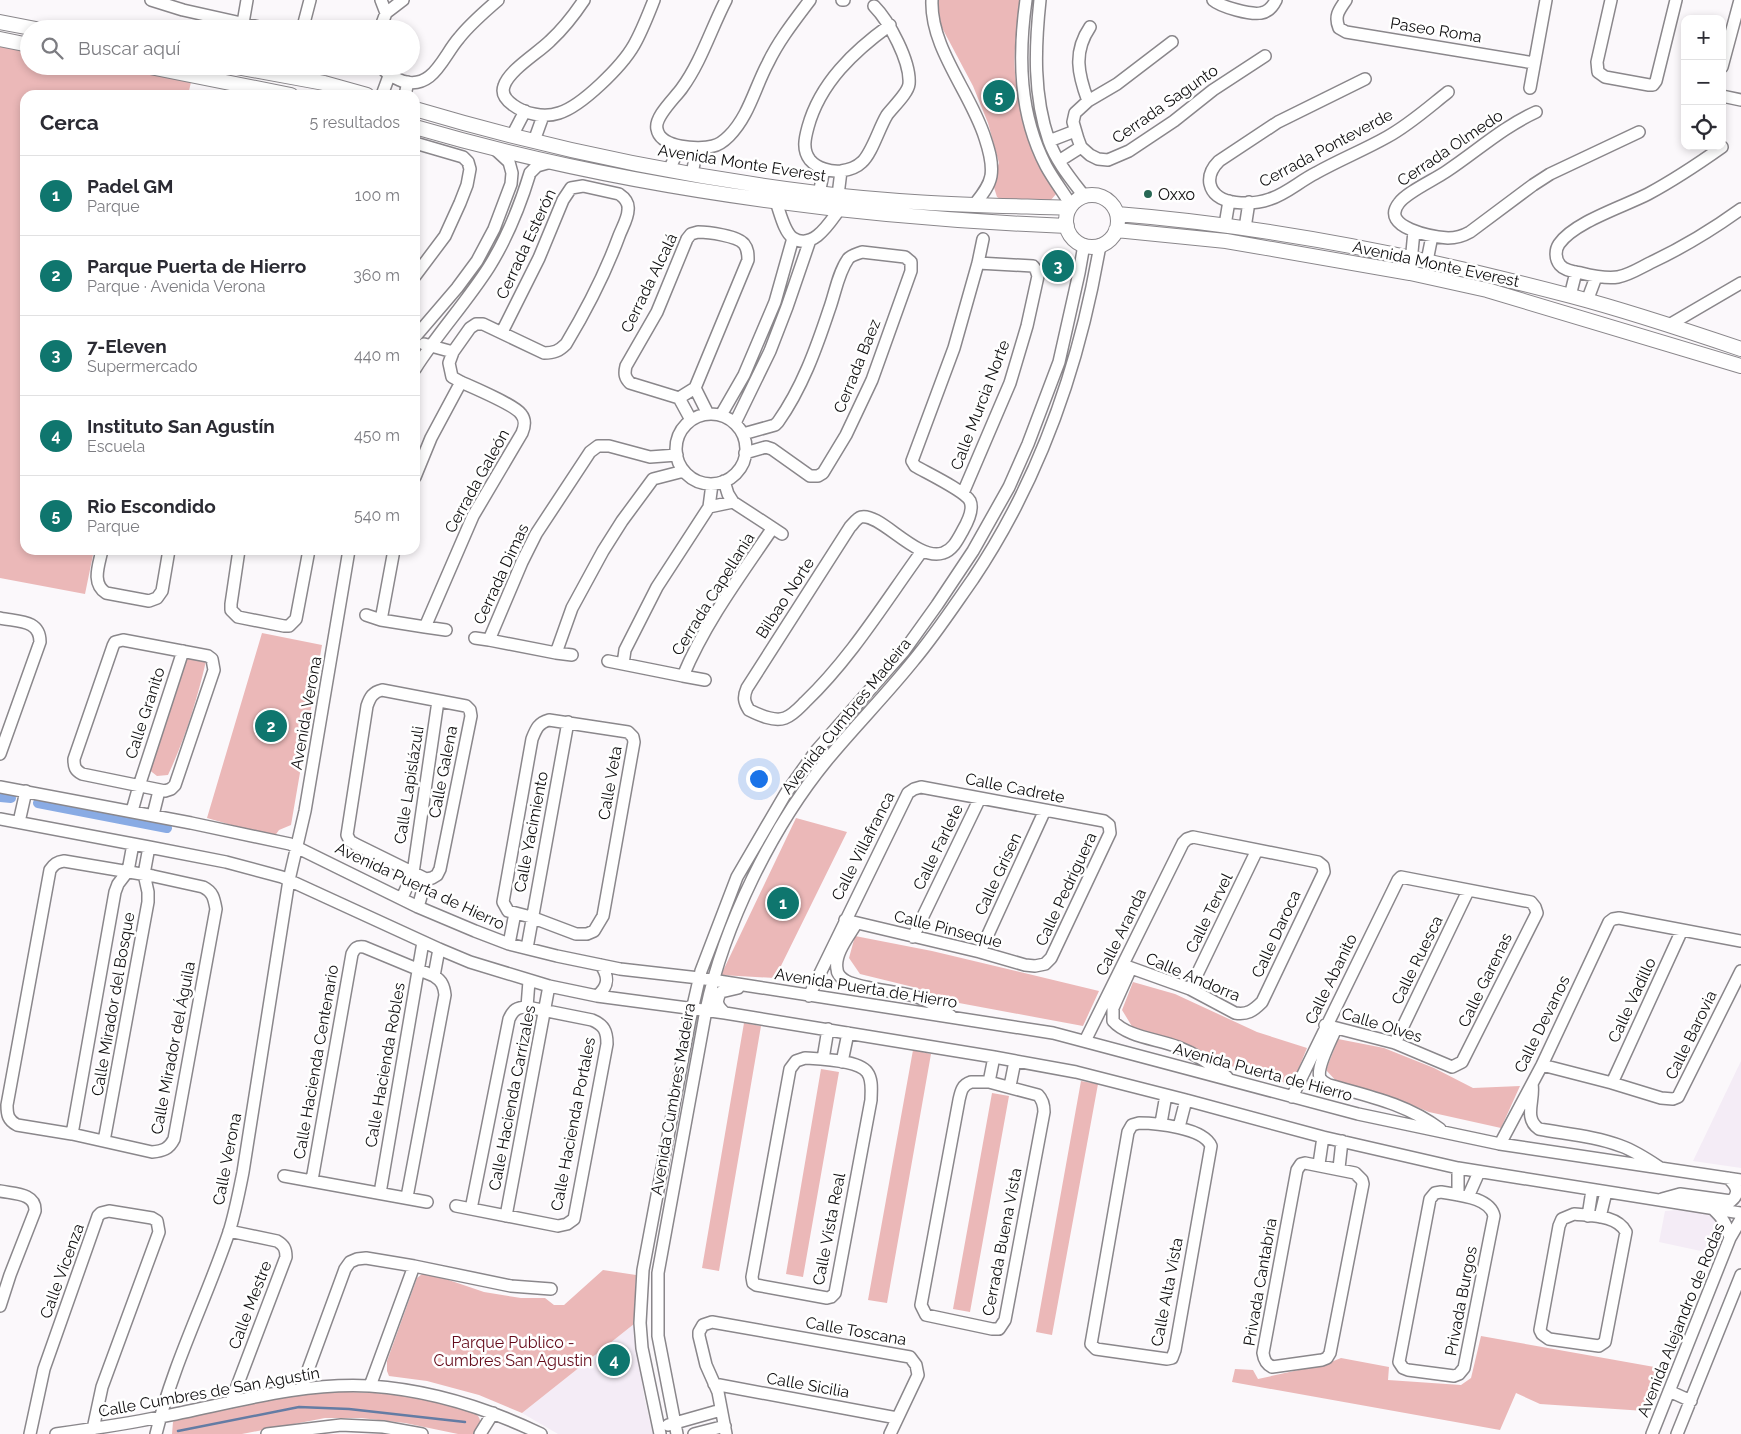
<!DOCTYPE html>
<html lang="es">
<head>
<meta charset="utf-8">
<style>
	:root { --surface:#fff; --page:#f7f7f7; --text:#2b2b33; --muted:#7c7c81; --line:#e1e1e2; --accent:#0f766e }
	body { margin:0; font-family:Raleway,sans-serif; background:var(--page); color:var(--text) }
	.controls { position:absolute; right:15px; top:15px; display:grid; overflow:hidden; border-radius:10px; box-shadow:0 2px 8px #0003 }
	.controls button { width:45px; height:45px; display:grid; place-items:center; padding:0; border:0; border-bottom:1px solid var(--line); background:var(--surface); color:var(--text); font:25px sans-serif }
	.you { position:absolute; left:758px; top:778px; width:18px; height:18px; margin:-12px; border:4px solid #fff; border-radius:50%; background:#1a73e8; box-shadow:0 0 0 8px #1a73e833 }
	.badge { display:grid; place-items:center; width:32px; height:32px; border-radius:50%; background:var(--accent); color:#fff; font-size:16px; font-weight:700 }
	.pin { position:absolute; translate:-50% -50%; border:2px solid #fff; box-shadow:0 1px 5px #0006 }
	.list { margin:0; padding:0; list-style:none }
	h2 { display:flex; justify-content:space-between; align-items:center; height:65px; margin:0; padding:0 20px; font-size:21px }
	h2 small { font-size:16px; font-weight:400; color:var(--muted) }
	.list li { display:grid; grid-template-columns:32px 1fr auto; gap:15px; align-items:center; box-sizing:border-box; height:80px; padding:0 20px; border-top:1px solid var(--line) }
	.list b { display:block; font-size:19px; white-space:nowrap }
	.list p { margin:0; font-size:16px; white-space:nowrap; color:var(--muted) }
	.list em { font-size:16px; font-style:normal; color:var(--muted) }
	.icon { flex:none; width:28px; height:28px; fill:none; stroke:currentColor; stroke-width:2; stroke-linecap:round; stroke-linejoin:round }
	.map { position:relative; flex:none; width:1741px; height:1434px; overflow:hidden }
	.search { position:absolute; background:var(--surface); box-shadow:0 2px 8px #0003; left:20px; top:20px; width:400px; height:55px; display:flex; align-items:center; gap:12px; box-sizing:border-box; padding:0 18px; border-radius:28px; color:var(--muted); font-size:19px }
	.panel { position:absolute; background:var(--surface); box-shadow:0 2px 8px #0003; left:20px; top:90px; width:400px; height:465px; border-radius:15px }
	.map>svg:first-child { display:block }
	.built { fill:#f4ecf6 }
	.green { fill:#ebb8b8 }
	.lines { fill:none; stroke-linecap:round; stroke-linejoin:round }
	.stream { stroke:#647ca4; stroke-width:2.5 }
	.canal { stroke:#89abe4; stroke-width:10 }
	.minor-casing { stroke:#8a878b; stroke-width:14 }
	.major-casing { stroke:#8a878b; stroke-width:16 }
	.minor { stroke:#fff; stroke-width:11 }
	.major { stroke:#fff; stroke-width:14 }
	.poi-dot { fill:#276754; stroke:#fff; stroke-width:2 }
	.labels { text-anchor:middle; dominant-baseline:central; stroke-width:5; stroke-linejoin:round; paint-order:stroke }
	.street-label { font-size:16px; fill:#0f0e0f; stroke:#fff }
	.poi-label { font-size:16px; fill:#0f0e0f; stroke:#fff; text-anchor:start }
	.park-label { font-size:16px; fill:#640b1b; stroke:#fff }
</style>
</head>
<body>
<div class="map">
<svg width="1741" height="1434" viewBox="0 0 1741 1434">
	<rect width="100%" height="100%" fill="#fbf8fb"/>
	<path class="built" d="M1741 1061V1168L1693 1161Z
		M1677 1210 1705 1213 1714 1218 1719 1226 1710 1253 1659 1242 1665 1211Z
		M634 1324 644 1396 653 1434H558L522 1413Z"/>
	<path class="green" d="M935 0H1020C1018 24 1013 49 1015 73 1019 115 1040 155 1057 193L1050 201 1009 204 997 197 992 181 999 163 988 123 973 86 940 24Z
		M0 42 29 47V66H130L192 78 188 95H25V550H94L85 594 0 578Z
		M262 633 322 645 291 825 279 830 274 837 207 818Z
		M189 653 206 661C197 700 185 739 168 775L157 776 148 769 185 658Z
		M796 818 847 832 775 978 721 975Z
		M855 936 932 951 1099 991 1083 1026 959 1003 913 987 860 974 849 958Z
		M1133 982 1175 994 1257 1032 1307 1048 1292 1085 1228 1065 1184 1044 1133 1028 1122 1010Z
		M744 1023 761 1026 719 1271 702 1268Z
		M1338 1039 1384 1048 1434 1068 1473 1088 1520 1086 1501 1128 1429 1112 1387 1095 1338 1083 1326 1070Z
		M913 1050 931 1054 887 1303 868 1300Z
		M821 1069 839 1072 803 1277 786 1274Z
		M1081 1081 1098 1084 1052 1335 1036 1332Z
		M992 1093 1009 1096 970 1312 953 1309Z
		M603 1270 636 1275 634 1324 522 1413 479 1395 427 1381 389 1376 387 1371V1361L417 1278 422 1274 428 1273 484 1292 521 1298H545L554 1305H564Z
		M1481 1336 1660 1368 1645 1411 1540 1404 1516 1393 1500 1430 1232 1382 1235 1369 1253 1370 1258 1379 1326 1364 1341 1358 1389 1367 1388 1380 1461 1385 1471 1378Z
		M330 1392C374 1392 418 1394 461 1408 467 1410 474 1411 478 1416 483 1423 478 1428 475 1434H458L405 1423 361 1418H325L242 1434H172L173 1422 177 1418 298 1395Z"/>
	<g class="lines">
		<path class="stream" d="M178 1431 299 1407 349 1409 465 1422"/>
		<path class="canal" d="M0 797 11 798
			M38 803 167 828"/>
		<defs>
			<path id="minor" d="M151 0 183 10 268 29
				M381 0 386 13
				M584 0C574 15 563 29 550 41 538 53 509 70 504 86 501 94 506 100 513 105 525 114 544 118 559 113 582 106 622 66 634 45 642 31 648 15 654 0
				M726 0C711 29 701 62 682 88 675 98 654 117 657 129 660 148 699 150 713 146 719 145 725 140 729 136 749 116 755 87 768 63 779 40 795 20 810 0
				M842 0H844
				M932 0C930 48 971 93 985 138 989 150 993 163 991 176 989 187 981 196 974 205
				M1026 0C1018 57 1019 114 1046 166 1053 179 1063 192 1071 205
				M1040 0C1035 47 1033 95 1049 141 1056 161 1071 179 1084 196
				M1213 0C1221 7 1251 15 1261 13 1268 12 1273 6 1276 0
				M1346 0C1339 10 1334 16 1339 28L1346 32 1534 63
				M1611 0 1597 62 1598 72 1605 77 1649 85H1653L1656 81 1676 0
				M874 6C889 21 911 62 909 84 908 93 893 107 887 115 879 128 872 153 862 162 857 167 848 170 841 171 830 172 817 168 810 160 802 150 805 138 808 127 820 83 854 51 890 25
				M386 13 403 0
				M243 23 247 0
				M301 29 304 23 310 0
				M380 29 386 13
				M1172 42 1117 84 1088 101 1075 113 1073 122 1078 139 1081 147 1090 155 1098 159 1108 160 1129 151 1174 121 1213 90 1265 56
				M381 66C387 75 393 77 402 81 433 91 443 56 459 38 470 24 484 12 498 0
				M1722 67 1740 0
				M1365 79 1278 122 1219 161C1213 167 1208 174 1210 184 1215 207 1253 205 1270 199 1286 194 1300 181 1316 173 1339 160 1364 150 1387 137 1409 125 1429 107 1448 92
				M1530 88 1546 0
				M382 95 389 76
				M405 95 408 82
				M1722 96 1741 100
				M1088 101C1078 74 1073 52 1090 27
				M1536 112C1503 127 1477 151 1447 171 1434 180 1407 192 1399 203 1379 228 1434 237 1448 238 1456 238 1463 236 1470 232L1533 185 1550 174 1639 132
				M512 136 525 111
				M534 141 543 116
				M1049 141 1075 131
				M415 143 463 157 468 162 470 169 467 185 460 203 445 236 415 276
				M1722 147C1698 164 1674 180 1648 194 1625 206 1574 222 1559 244 1555 250 1555 259 1560 265 1564 270 1574 272 1581 273 1593 276 1606 279 1618 277 1629 275 1640 268 1650 263 1682 248 1712 230 1741 209
				M1059 161 1081 147
				M669 170 680 146
				M692 174 697 148
				M819 194 824 169
				M838 195 841 171
				M776 202C780 212 784 232 793 238 813 251 830 222 839 210
				M1225 225 1229 201
				M1245 228 1249 202
				M698 232C708 232 738 236 744 244 748 249 748 254 748 260L695 388 679 398 630 383C625 378 624 374 626 366L657 312 687 239 691 234Z
				M1427 261 1432 236
				M1410 273 1414 231
				M1570 296 1576 272
				M1587 301 1596 277
				M1669 325 1741 283
				M415 337 457 288 477 261 494 229 511 184 512 173 509 162 496 150
				M424 344 453 352
				M415 369C437 334 466 303 489 267 507 238 520 206 530 173L537 166 551 162
				M695 388 708 414
				M679 398 691 420
				M676 449a35 35 0 1 1 70 0a35 35 0 1 1-70 0Z
				M721 415 744 375 775 302 793 238
				M735 423 770 351 787 307 810 240
				M743 434 775 425 778 422C802 388 816 349 829 310 835 294 838 273 848 259 851 255 857 254 862 252L905 257 911 262V271L872 380 846 435 823 473 818 476H810L772 449 766 447 745 453
				M677 455 650 457 609 446H598L590 452 536 534 522 562 489 640 556 653 572 608 603 551 622 521 653 479 684 471
				M415 477 431 438 461 382
				M724 481 728 494 733 502 782 534
				M712 484 709 507 657 587 625 650 623 664 683 676C705 623 740 576 772 529
				M963 493 1010 383 1027 326 1038 276 1036 270 1033 266 978 263
				M709 507 733 502
				M102 550C99 565 91 583 106 593L149 601 157 598 162 591 169 550
				M239 550 231 604V610L238 617 284 626H289L296 619 309 550
				M394 550 381 620 425 627 473 516 522 433C525 426 526 420 521 414 515 405 472 387 461 382L452 377 449 363 453 352 470 328 476 324H483L544 353C554 353 559 351 566 344 587 309 605 274 619 236 622 228 628 218 628 210 629 203 625 198 619 194L583 186 571 188 563 200 539 258 502 332
				M922 551C885 602 851 658 805 702 799 708 793 715 785 718 774 722 759 715 749 710 744 702 743 697 747 688L850 527C853 524 857 518 861 517 880 512 917 562 943 553 953 550 958 539 963 530 967 523 974 510 970 501 965 491 927 473 915 466L912 461 954 348 978 263 983 239
				M366 615 381 620
				M0 618C17 622 40 619 40 642L0 754
				M425 627 446 630
				M475 638 489 640
				M123 640 208 656 212 659 214 670 175 785 171 789 165 791 82 774C75 770 74 767 74 759L113 646 115 642Z
				M556 653 572 655
				M608 661 623 664
				M683 676 705 680
				M382 690 466 706 470 710 471 716 440 869 437 875 432 878 426 879 355 844 350 841 347 835 367 706C370 697 373 692 382 690Z
				M549 720 628 732 633 737 634 742 603 916 594 931 587 934H576L531 917 508 911 503 902 532 739C536 729 538 723 549 720Z
				M0 787 191 823 290 844 418 907 475 931 509 944 557 956 620 969 699 978 1053 1033 1358 1114 1500 1144 1741 1180
				M132 811 139 786 183 651
				M153 815 159 791
				M0 819 149 847 226 862 282 877 439 949 470 962 549 986 597 996 725 1013 994 1057 1076 1072 1186 1100 1323 1137 1458 1168 1741 1213
				M19 822 26 791
				M64 861 153 876 203 887C213 892 214 898 216 909L174 1139C169 1149 163 1151 152 1152L72 1134 17 1125C8 1120 7 1115 7 1105L50 870C54 864 57 862 64 861Z
				M402 898 413 873 438 701
				M418 907 426 879
				M856 924C849 936 834 954 837 969 837 974 841 978 846 981 862 989 895 991 914 996 928 1000 939 1007 951 1016
				M913 937 980 798
				M509 944 515 913
				M527 948 568 722
				M980 952 1045 810
				M1131 968 1113 1008V1021C1127 1037 1158 1039 1178 1047 1196 1054 1212 1065 1227 1077
				M434 976 439 949
				M1190 989 1257 850
				M597 996C609 986 609 977 601 965
				M809 996 908 793 914 789 921 787 1104 821 1109 825 1110 833 1051 958 1045 964 1035 966 1025 965 980 952 845 920
				M527 1007 529 981
				M725 1013C717 1006 715 1001 721 992L738 988
				M1336 1028C1332 1039 1316 1067 1320 1078 1322 1082 1325 1083 1329 1085 1368 1096 1407 1104 1440 1129
				M1085 1041 1183 843 1187 839 1193 837 1318 862 1323 866 1324 872 1262 1002C1253 1011 1247 1015 1235 1013L1190 989 1123 965
				M1395 1043 1468 891
				M805 1058C820 1059 858 1060 867 1072 873 1080 871 1091 871 1100L835 1293 831 1297 827 1298 756 1285 753 1283 752 1277 790 1069 796 1061Z
				M823 1059 828 1029
				M842 1062 848 1033
				M1542 1065 1612 1083 1661 1098 1673 1099 1678 1097 1741 971
				M971 1082H989L1038 1095C1043 1100 1044 1105 1044 1112L1005 1320 999 1329H992L926 1315 921 1305 959 1100C961 1091 962 1085 971 1082Z
				M989 1082 994 1057
				M1612 1083 1682 930
				M1532 1084C1535 1100 1523 1118 1539 1129 1566 1134 1595 1136 1621 1146 1635 1151 1647 1159 1659 1167
				M1010 1086 1015 1061
				M1292 1097 1398 880 1401 877 1531 902 1535 907 1537 913 1462 1062 1452 1067 1395 1043 1325 1025
				M1139 1123C1156 1123 1204 1128 1211 1146L1175 1350 1172 1358 1167 1359 1096 1349 1091 1344 1128 1132 1132 1125Z
				M1161 1123 1166 1095
				M1179 1127 1186 1100
				M72 1134 115 892 118 884 128 871 133 844
				M104 1141 148 902V892L144 874 149 847
				M1500 1144 1542 1065 1609 922 1613 919 1619 918 1741 941
				M1305 1163 1355 1173 1362 1180 1363 1184 1330 1353 1327 1358 1322 1360 1272 1367C1266 1364 1264 1360 1263 1353L1297 1170 1301 1164Z
				M1319 1164 1323 1137
				M1339 1168 1342 1141
				M284 1176 427 1202
				M312 1180 352 954C355 948 357 946 364 947L434 976C442 981 444 986 445 995L407 1197
				M0 1191C14 1194 36 1193 35 1211L10 1275 0 1306
				M1441 1192C1457 1195 1490 1197 1494 1216L1464 1368 1459 1374 1454 1376 1408 1370 1403 1368 1399 1362 1430 1199 1435 1193Z
				M380 1193 423 942
				M1458 1195V1168
				M1468 1197 1479 1172
				M1662 1199 1680 1194 1731 1201C1741 1193 1736 1185 1728 1178
				M456 1206 558 1226 567 1224 574 1219 607 1044C607 1031 604 1025 592 1020L527 1007C517 1007 513 1010 509 1019L471 1209
				M1713 1209C1723 1218 1727 1225 1730 1238
				M1574 1214C1591 1216 1617 1215 1626 1232L1605 1342 1599 1346 1549 1339 1542 1334 1540 1330 1559 1226 1562 1219Z
				M506 1216 549 986
				M1588 1216 1592 1190
				M1600 1217 1606 1192
				M229 1231 277 1241C284 1245 286 1249 286 1257L231 1402
				M714 1384 897 1418
				M370 1386 414 1266
				M301 1389 345 1269 350 1262 357 1259 366 1258 414 1266 511 1286 551 1289
				M1669 1391 1691 1401
				M668 1425 721 1410
				M30 1434 44 1369 98 1216 101 1213 109 1211 152 1218 157 1221 159 1232 102 1387 93 1429
				M56 1434C91 1429 126 1424 160 1417 229 1404 299 1382 370 1386 430 1390 487 1408 541 1434
				M156 1434C173 1364 206 1300 229 1232 235 1213 239 1192 243 1172L289 880 305 811 349 550
				M267 1434 341 1425 383 1427 422 1434
				M480 1434 493 1413
				M660 1434 642 1348 640 1323 643 1270 690 1019 701 971 737 877 786 793 816 751 904 651 937 605 973 551 1009 487 1028 444 1059 362 1079 273 1084 245
				M677 1434 658 1336V1273L706 1010C724 925 772 827 827 760 855 726 886 695 914 660 935 635 954 606 973 579 1040 479 1080 363 1100 245
				M694 1434 725 1426
				M726 1434 718 1392 706 1365 699 1336V1332L703 1325 712 1322 910 1357 916 1365 918 1375 890 1434
				M1652 1434 1730 1238 1741 1219
				M1677 1434 1741 1275"/>
			<path id="major" d="M0 22 36 29
				M0 39 29 45
				M145 66 291 95
				M231 66 324 83 367 95
				M415 109C546 148 681 176 817 193 901 204 985 205 1069 208
				M415 127C627 189 847 217 1067 226
				M1066 221a26 26 0 1 1 52 0a26 26 0 1 1-52 0Z
				M1117 214C1270 226 1423 257 1571 296 1628 311 1685 330 1741 349
				M1116 230 1226 241 1410 273 1487 290 1741 366"/>
		</defs>
		<use href="#minor" class="minor-casing"/>
		<use href="#major" class="major-casing"/>
		<use href="#minor" class="minor"/>
		<use href="#major" class="major"/>
	</g>
	<circle class="poi-dot" cx="1148" cy="194" r="5"/>
	<g class="labels">
		<g class="street-label">
			<text transform="translate(1436 30) rotate(9)">Paseo Roma</text>
			<text transform="translate(1165 104) rotate(-35)">Cerrada Sagunto</text>
			<text transform="translate(1326 148) rotate(-28)">Cerrada Ponteverde</text>
			<text transform="translate(1450 148) rotate(-34)">Cerrada Olmedo</text>
			<text transform="translate(742 163) rotate(9)">Avenida Monte Everest</text>
			<text transform="translate(526 244) rotate(-65)">Cerrada Esterón</text>
			<text transform="translate(1436 264) rotate(12)">Avenida Monte Everest</text>
			<text transform="translate(649 283) rotate(-64)">Cerrada Alcalá</text>
			<text transform="translate(857 366) rotate(-68)">Cerrada Baez</text>
			<text transform="translate(980 405) rotate(-69)">Calle Murcia Norte</text>
			<text transform="translate(477 481) rotate(-61)">Cerrada Galeón</text>
			<text transform="translate(501 574) rotate(-65)">Cerrada Dimas</text>
			<text transform="translate(713 594) rotate(-58)">Cerrada Capellania</text>
			<text transform="translate(785 598) rotate(-57)">Bilbao Norte</text>
			<text transform="translate(145 713) rotate(-72)">Calle Granito</text>
			<text transform="translate(306 713) rotate(-80)">Avenida Verona</text>
			<text transform="translate(846 716) rotate(-51)">Avenida Cumbres Madeira</text>
			<text transform="translate(443 772) rotate(-79)">Calle Galena</text>
			<text transform="translate(610 783) rotate(-80)">Calle Veta</text>
			<text transform="translate(409 785) rotate(-81)">Calle Lapislázuli</text>
			<text transform="translate(1015 788) rotate(11)">Calle Cadrete</text>
			<text transform="translate(531 832) rotate(-79)">Calle Yacimiento</text>
			<text transform="translate(863 846) rotate(-63)">Calle Villafranca</text>
			<text transform="translate(938 847) rotate(-64)">Calle Farlete</text>
			<text transform="translate(998 874) rotate(-65)">Calle Grisen</text>
			<text transform="translate(420 886) rotate(25)">Avenida Puerta de Hierro</text>
			<text transform="translate(1066 889) rotate(-65)">Calle Pedriguera</text>
			<text transform="translate(1209 913) rotate(-64)">Calle Tervel</text>
			<text transform="translate(948 929) rotate(14)">Calle Pinseque</text>
			<text transform="translate(1121 932) rotate(-64)">Calle Aranda</text>
			<text transform="translate(1276 934) rotate(-65)">Calle Daroca</text>
			<text transform="translate(1417 960) rotate(-64)">Calle Ruesca</text>
			<text transform="translate(1193 977) rotate(23)">Calle Andorra</text>
			<text transform="translate(1331 979) rotate(-64)">Calle Abanito</text>
			<text transform="translate(1485 980) rotate(-64)">Calle Garenas</text>
			<text transform="translate(866 988) rotate(9)">Avenida Puerta de Hierro</text>
			<text transform="translate(1632 1000) rotate(-65)">Calle Vadillo</text>
			<text transform="translate(113 1004) rotate(-80)">Calle Mirador del Bosque</text>
			<text transform="translate(1542 1024) rotate(-64)">Calle Devanos</text>
			<text transform="translate(1382 1025) rotate(17)">Calle Olves</text>
			<text transform="translate(1691 1035) rotate(-64)">Calle Barovia</text>
			<text transform="translate(173 1048) rotate(-79)">Calle Mirador del Águila</text>
			<text transform="translate(316 1062) rotate(-80)">Calle Hacienda Centenario</text>
			<text transform="translate(385 1065) rotate(-80)">Calle Hacienda Robles</text>
			<text transform="translate(1263 1072) rotate(15)">Avenida Puerta de Hierro</text>
			<text transform="translate(512 1098) rotate(-79)">Calle Hacienda Carrizales</text>
			<text transform="translate(673 1099) rotate(-80)">Avenida Cumbres Madeira</text>
			<text transform="translate(573 1124) rotate(-79)">Calle Hacienda Portales</text>
			<text transform="translate(227 1159) rotate(-79)">Calle Verona</text>
			<text transform="translate(829 1229) rotate(-79)">Calle Vista Real</text>
			<text transform="translate(1002 1242) rotate(-79)">Cerrada Buena Vista</text>
			<text transform="translate(62 1271) rotate(-70)">Calle Vicenza</text>
			<text transform="translate(1260 1282) rotate(-80)">Privada Cantabria</text>
			<text transform="translate(1167 1292) rotate(-79)">Calle Alta Vista</text>
			<text transform="translate(1461 1301) rotate(-79)">Privada Burgos</text>
			<text transform="translate(250 1305) rotate(-69)">Calle Mestre</text>
			<text transform="translate(1681 1320) rotate(-68)">Avenida Alejandro de Rodas</text>
			<text transform="translate(856 1331) rotate(10)">Calle Toscana</text>
			<text transform="translate(808 1385) rotate(10)">Calle Sicilia</text>
			<text transform="translate(209 1392) rotate(-10)">Calle Cumbres de San Agustín</text>
		</g>
		<g class="poi-label">
			<text x="1158" y="194">Oxxo</text>
		</g>
		<g class="park-label">
			<text x="513" y="1342">Parque Publico -<tspan x="513" dy="18">Cumbres San Agustin</tspan></text>
		</g>
	</g>
</svg>
<div class="controls">
<button>+</button>
<button>−</button>
<button><svg class="icon" aria-label="locate" viewBox="0 0 24 24"><circle cx="12" cy="12" r="6"/><path d="M12 2v4M12 18v4M2 12h4M18 12h4"/></svg></button>
</div>
<div class="you"></div>
<div class="pin badge" style="left:783px;top:903px">1</div>
<div class="pin badge" style="left:271px;top:726px">2</div>
<div class="pin badge" style="left:1058px;top:266px">3</div>
<div class="pin badge" style="left:614px;top:1360px">4</div>
<div class="pin badge" style="left:999px;top:96px">5</div>
<div class="search"><svg class="icon" aria-label="search" viewBox="0 0 24 24"><circle cx="10" cy="10" r="6"/><path d="M15 15l6 6"/></svg>Buscar aquí</div>
<section class="panel">
<h2>Cerca<small>5 resultados</small></h2>
<ul class="list">
<li><span class="badge">1</span><div><b>Padel GM</b><p>Parque</p></div><em>100 m</em></li>
<li><span class="badge">2</span><div><b>Parque Puerta de Hierro</b><p>Parque · Avenida Verona</p></div><em>360 m</em></li>
<li><span class="badge">3</span><div><b>7-Eleven</b><p>Supermercado</p></div><em>440 m</em></li>
<li><span class="badge">4</span><div><b>Instituto San Agustín</b><p>Escuela</p></div><em>450 m</em></li>
<li><span class="badge">5</span><div><b>Rio Escondido</b><p>Parque</p></div><em>540 m</em></li>
</ul>
</section>
</div>
</body>
</html>
